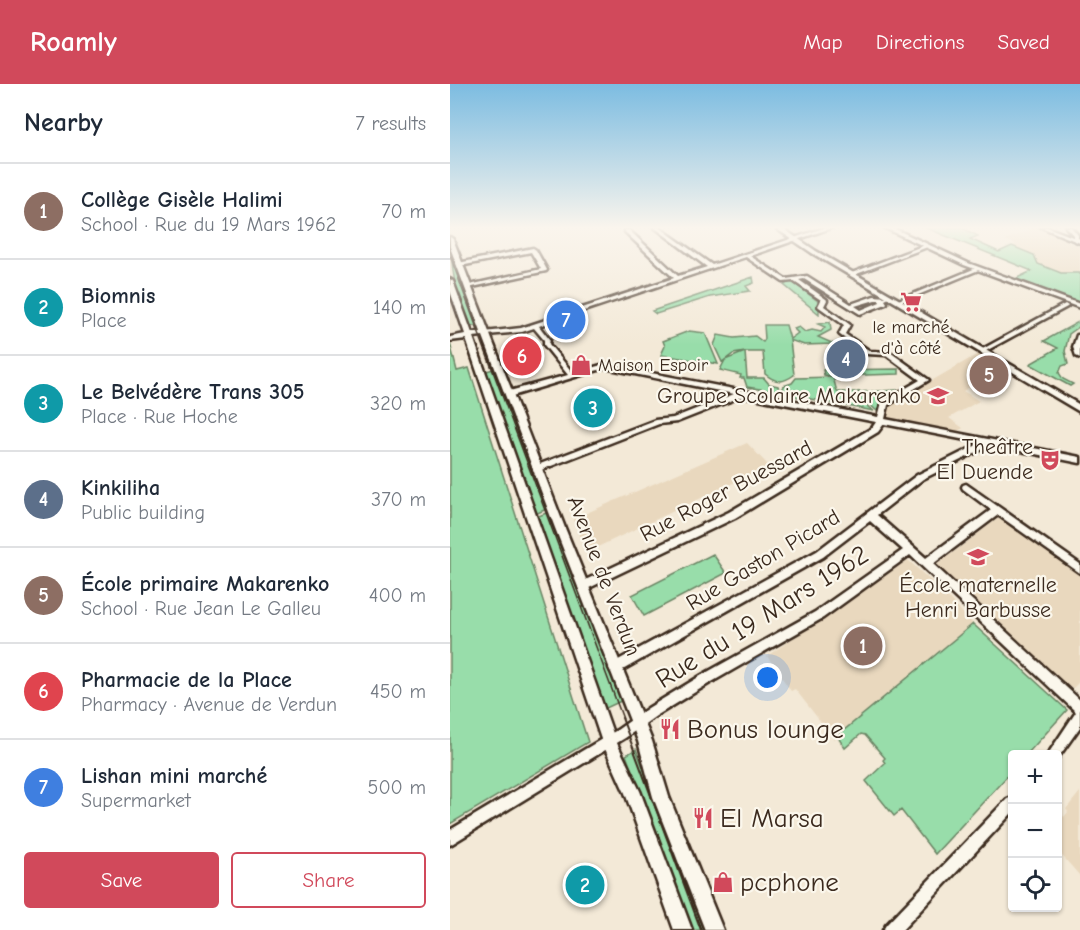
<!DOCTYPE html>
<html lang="en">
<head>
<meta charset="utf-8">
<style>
	:root { --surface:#fff; --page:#f6f6f7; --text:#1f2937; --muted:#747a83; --line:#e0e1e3; --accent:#d1495b }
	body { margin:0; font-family:"Comic Neue",sans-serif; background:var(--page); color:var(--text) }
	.controls { position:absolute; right:18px; bottom:18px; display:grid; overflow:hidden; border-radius:6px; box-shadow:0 2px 4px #0004 }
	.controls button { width:54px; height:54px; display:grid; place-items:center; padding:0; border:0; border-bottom:2px solid var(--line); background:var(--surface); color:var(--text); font:30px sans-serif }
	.you { position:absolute; left:318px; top:594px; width:21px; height:21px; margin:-15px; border:4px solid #fff; border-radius:50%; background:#1a73e8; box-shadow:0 0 0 9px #1a73e833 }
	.badge { display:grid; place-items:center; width:39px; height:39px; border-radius:50%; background:var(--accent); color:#fff; font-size:20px; font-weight:700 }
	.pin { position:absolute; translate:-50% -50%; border:3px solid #fff; box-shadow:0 2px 6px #0006 }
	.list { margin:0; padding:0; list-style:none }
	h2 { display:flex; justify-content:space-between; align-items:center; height:78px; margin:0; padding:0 24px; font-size:26px }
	h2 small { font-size:20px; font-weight:400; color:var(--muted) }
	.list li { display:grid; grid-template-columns:39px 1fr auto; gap:18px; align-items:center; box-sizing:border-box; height:96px; padding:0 24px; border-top:2px solid var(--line) }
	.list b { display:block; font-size:22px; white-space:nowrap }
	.list p { margin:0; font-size:20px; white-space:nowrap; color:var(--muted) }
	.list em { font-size:20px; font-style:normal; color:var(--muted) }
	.actions { display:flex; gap:12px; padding:18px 24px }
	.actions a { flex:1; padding:14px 0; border:2px solid var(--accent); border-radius:6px; text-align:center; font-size:21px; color:var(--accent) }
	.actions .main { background:var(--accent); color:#fff }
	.icon { flex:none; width:33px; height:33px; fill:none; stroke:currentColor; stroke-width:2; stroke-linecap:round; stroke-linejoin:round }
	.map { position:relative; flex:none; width:630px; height:846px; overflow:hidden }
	header { display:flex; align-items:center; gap:36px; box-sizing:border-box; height:84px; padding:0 30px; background:var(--accent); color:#fff }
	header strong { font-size:28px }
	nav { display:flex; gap:33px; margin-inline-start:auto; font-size:21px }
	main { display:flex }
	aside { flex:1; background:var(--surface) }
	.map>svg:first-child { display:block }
	.built { fill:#e9d8be }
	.green { fill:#98ddaa; stroke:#6a8464; stroke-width:1.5 }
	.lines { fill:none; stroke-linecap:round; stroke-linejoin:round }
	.minor-casing { stroke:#3b2a1e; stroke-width:5 }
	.major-casing { stroke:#3b2a1e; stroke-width:5 }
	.minor { fill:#fbf7ec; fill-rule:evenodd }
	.major { fill:#fbf7ec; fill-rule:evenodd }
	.tram-far1 { stroke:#3b2a1e; stroke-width:1.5 }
	.tram { stroke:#3b2a1e; stroke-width:2 }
	.labels { text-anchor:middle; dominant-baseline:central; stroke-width:4.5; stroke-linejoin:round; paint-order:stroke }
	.far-poi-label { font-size:18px; fill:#3b2a1e; stroke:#fbf7ec }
	.poi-label { font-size:22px; fill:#3b2a1e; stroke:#fbf7ec; text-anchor:end }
	.street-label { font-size:22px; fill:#3b2a1e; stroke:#fbf7ec }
	.near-street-label { font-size:27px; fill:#3b2a1e; stroke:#fbf7ec }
	.near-poi-label { font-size:27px; fill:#3b2a1e; stroke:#fbf7ec; text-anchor:start }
</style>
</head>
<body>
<header>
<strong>Roamly</strong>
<nav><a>Map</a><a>Directions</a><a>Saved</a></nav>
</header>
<main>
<aside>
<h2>Nearby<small>7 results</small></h2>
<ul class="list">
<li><span class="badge" style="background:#8d6e63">1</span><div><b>Collège Gisèle Halimi</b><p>School · Rue du 19 Mars 1962</p></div><em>70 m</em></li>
<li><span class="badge" style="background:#0f9aa8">2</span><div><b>Biomnis</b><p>Place</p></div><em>140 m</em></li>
<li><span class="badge" style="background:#0f9aa8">3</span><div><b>Le Belvédère Trans 305</b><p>Place · Rue Hoche</p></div><em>320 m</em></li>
<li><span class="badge" style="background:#5c6f8a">4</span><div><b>Kinkiliha</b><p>Public building</p></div><em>370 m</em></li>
<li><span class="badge" style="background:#8d6e63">5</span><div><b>École primaire Makarenko</b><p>School · Rue Jean Le Galleu</p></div><em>400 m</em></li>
<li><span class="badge" style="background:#e0444e">6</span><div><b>Pharmacie de la Place</b><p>Pharmacy · Avenue de Verdun</p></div><em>450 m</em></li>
<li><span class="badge" style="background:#3f7fe0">7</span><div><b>Lishan mini marché</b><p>Supermarket</p></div><em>500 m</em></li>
</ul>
<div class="actions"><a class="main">Save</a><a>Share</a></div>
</aside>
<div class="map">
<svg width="630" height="846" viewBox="0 0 630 846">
	<rect width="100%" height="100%" fill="#f3e9d7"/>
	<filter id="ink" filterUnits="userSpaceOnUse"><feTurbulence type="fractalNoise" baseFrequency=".0167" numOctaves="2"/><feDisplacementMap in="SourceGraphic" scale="12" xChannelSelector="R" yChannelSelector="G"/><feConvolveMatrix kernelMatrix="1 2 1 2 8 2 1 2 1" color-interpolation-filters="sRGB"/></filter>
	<g filter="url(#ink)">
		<path class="built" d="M586 143 616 153 618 158 630 162V189H611L588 180 584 171 562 162 566 160 555 156Z
			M528 270 552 284 513 307 529 317 499 334 513 344 505 349 437 334 438 322Z
			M297 359 319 382 137 468 123 435Z
			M547 435 554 436 630 491V597L623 604 614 602 488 485V480Z
			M458 476 494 509 523 540 384 655 345 605 341 607 317 572Z
			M630 708V792L608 767V726L614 733 618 728 616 725Z"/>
		<path class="green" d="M474 143H510L528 152 520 155 549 168 562 162 584 171 588 180 611 189H630V219L565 195 582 187Z
			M2 165 30 241 19 243C10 222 0 187 2 165Z
			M303 193 304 199 296 202 300 207 260 213 206 230 202 227Z
			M341 197 369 218V230L334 201Z
			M630 237V242L619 250 615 267 618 280 612 282 609 289 613 295 623 300 620 302 580 280 608 264 594 257Z
			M380 238 381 246 368 253 384 260 354 261 340 256 344 291C333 299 326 299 315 290L313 268H295L297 294H314L319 300 328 302 330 308 297 303 294 294H290L291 291 270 286 275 276 295 268 283 270 272 278 264 261 268 251 284 254 305 252 313 258 315 255 314 241H336L340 255 348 249 344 245 349 243 355 248 362 246 371 248 375 243 368 240Z
			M239 247 255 249 268 280 211 271 215 262 213 257Z
			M0 259 7 287 19 284 138 658 0 740Z
			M47 284 99 424 83 431 33 288Z
			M449 285V290L383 292 374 291 373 286Z
			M383 293 387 308H405L416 317 408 308 449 306 431 317 427 327 417 318 418 323 424 327 334 310 333 302 342 299 346 294Z
			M101 427 173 616 154 625 84 434Z
			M263 470 276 489 194 532 182 511Z
			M523 540 617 626 577 670H562V687L485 770 451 726 444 732 416 697 435 679 433 676 435 674 415 651 411 650 395 664 387 652Z
			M186 665 256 846H240L176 671Z"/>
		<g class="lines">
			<defs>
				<path id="minor" d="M204 143H209L262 181 377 143H384L300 172 336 195 357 192 401 220 424 212 437 213V215L435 216 437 219 436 220 410 230 354 195 349 196 376 215 377 216 374 222 399 240 400 241 395 250 420 267 440 268 479 296 438 321 435 335 630 373V379L541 361 473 395 427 431 476 474 541 426 513 405 512 403 513 401 516 400 630 480V489L548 431 483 480 630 616V643L608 674V670H598L626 628 460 471 373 534 260 599 206 632 175 654 0 761V746L167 646 198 624 252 591 365 528 453 466 420 437 373 473 169 588 165 590 161 588 159 584 161 580 367 467 467 391 531 359 434 340 428 348 285 434 137 505 133 506 129 505 128 502 129 499 279 428 422 344 426 338 293 312 227 338 209 340 91 386H85L84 384 85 382 205 336 223 334 284 310 155 284 62 312H59L55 310 56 308 118 291 94 261V256L84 244 72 248 36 251 33 249 34 248 71 244 224 194 175 148V146H179L228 192 257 183ZM296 173 333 198 343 197 371 216 368 222 369 223 394 241 389 250 390 251 416 270 436 271 470 296 432 318 428 333 155 280 123 289 99 260 100 256 89 242ZM425 216H429L430 218 411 226 405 222Z
					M591 143H597L623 153V151L616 143H621L628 151V154L630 155V159Z
					M475 161 480 162 404 191 399 190Z
					M83 164 86 166 97 186 96 187 18 204 15 202 91 185 81 168 10 182 7 180 8 179Z
					M526 184 531 185 451 218 446 217Z
					M615 220 618 222 617 223 534 268H530L529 267Z
					M562 713V729L452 846H433L436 841 557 715Z"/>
				<path id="major" d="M324 143H331L366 167 630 321V328L362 169Z
					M433 143H441L518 179 630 220V224L514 181Z
					M0 153 3 155 115 444 202 657 219 713 273 846H255L203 713 188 657 105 444 33 252 23 253 165 655 190 707 242 846H224L175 709 152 658 16 255 0 257V253L15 250 0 207V195L3 197 22 249 31 248 0 163Z
					M627 251H630V274L626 272 623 263Z"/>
			</defs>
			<use href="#minor" class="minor-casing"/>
			<use href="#major" class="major-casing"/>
			<use href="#minor" class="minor"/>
			<use href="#major" class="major"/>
			<path class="tram-far1" d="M0 172 173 635"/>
			<path class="tram" d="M172 634 251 846"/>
		</g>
	</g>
	<linearGradient id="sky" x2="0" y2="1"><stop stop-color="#7cbce1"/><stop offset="0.55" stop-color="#faf5ed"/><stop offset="1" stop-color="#faf5ed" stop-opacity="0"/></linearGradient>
	<rect width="630" height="261" fill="url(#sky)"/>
	<defs>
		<symbol id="supermarket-bare" viewBox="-9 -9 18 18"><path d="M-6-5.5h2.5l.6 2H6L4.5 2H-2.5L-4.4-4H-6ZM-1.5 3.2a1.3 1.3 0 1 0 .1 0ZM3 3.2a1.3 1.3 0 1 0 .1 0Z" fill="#d1495b" stroke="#fbf7ec" stroke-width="2.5" paint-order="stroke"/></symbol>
		<symbol id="shop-bare" viewBox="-9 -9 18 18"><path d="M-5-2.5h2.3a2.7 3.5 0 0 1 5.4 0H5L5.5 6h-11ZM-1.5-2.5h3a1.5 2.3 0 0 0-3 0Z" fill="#d1495b" stroke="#fbf7ec" stroke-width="2.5" paint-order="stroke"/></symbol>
		<symbol id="school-bare" viewBox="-9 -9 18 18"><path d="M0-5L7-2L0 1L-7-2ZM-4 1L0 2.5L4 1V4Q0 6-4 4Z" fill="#d1495b" stroke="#fbf7ec" stroke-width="2.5" paint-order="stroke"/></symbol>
		<symbol id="theatre-bare" viewBox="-9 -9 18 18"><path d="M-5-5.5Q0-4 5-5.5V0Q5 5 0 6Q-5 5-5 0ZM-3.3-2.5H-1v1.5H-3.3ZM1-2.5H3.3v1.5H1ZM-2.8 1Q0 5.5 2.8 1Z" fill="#d1495b" stroke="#fbf7ec" stroke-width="2.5" paint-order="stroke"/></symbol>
		<symbol id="restaurant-bare" viewBox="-9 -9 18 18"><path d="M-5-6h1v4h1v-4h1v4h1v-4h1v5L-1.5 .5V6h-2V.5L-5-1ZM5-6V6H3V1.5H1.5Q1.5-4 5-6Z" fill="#d1495b" stroke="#fbf7ec" stroke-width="2.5" paint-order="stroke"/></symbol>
	</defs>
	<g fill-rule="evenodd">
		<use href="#supermarket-bare" x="446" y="203" width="30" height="30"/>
		<use href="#shop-bare" x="116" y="266" width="30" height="30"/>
		<use href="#school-bare" x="473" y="297" width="30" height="30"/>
		<use href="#theatre-bare" x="585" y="361" width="30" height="30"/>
		<use href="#school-bare" x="513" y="458" width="30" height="30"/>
		<use href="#restaurant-bare" x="205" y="630" width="30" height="30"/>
		<use href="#restaurant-bare" x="238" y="719" width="30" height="30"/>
		<use href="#shop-bare" x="258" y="783" width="30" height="30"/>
	</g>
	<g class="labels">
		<g class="far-poi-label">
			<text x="461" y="243">le marché<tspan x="461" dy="21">d'à côté</tspan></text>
			<text x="148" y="281" text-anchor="start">Maison Espoir</text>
		</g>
		<g class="poi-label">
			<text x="471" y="312">Groupe Scolaire Makarenko</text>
			<text x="583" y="363">Theâtre<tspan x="583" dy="25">El Duende</tspan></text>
			<text x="528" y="501" text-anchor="middle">École maternelle<tspan x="528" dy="25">Henri Barbusse</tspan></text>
		</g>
		<g class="street-label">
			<text transform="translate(276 407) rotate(-28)">Rue Roger Buessard</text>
			<text transform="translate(313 476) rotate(-31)">Rue Gaston Picard</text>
			<text transform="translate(154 492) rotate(69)">Avenue de Verdun</text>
		</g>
		<g class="near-street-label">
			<text transform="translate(312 533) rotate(-32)">Rue du 19 Mars 1962</text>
		</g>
		<g class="near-poi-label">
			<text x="237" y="645">Bonus lounge</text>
			<text x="270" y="734">El Marsa</text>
			<text x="290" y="798">pcphone</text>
		</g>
	</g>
</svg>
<div class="controls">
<button>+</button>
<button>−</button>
<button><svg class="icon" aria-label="locate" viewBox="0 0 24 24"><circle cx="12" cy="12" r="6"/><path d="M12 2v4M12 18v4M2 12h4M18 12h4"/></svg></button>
</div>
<div class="you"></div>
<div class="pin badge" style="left:413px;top:562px;background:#8d6e63">1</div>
<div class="pin badge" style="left:135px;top:801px;background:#0f9aa8">2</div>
<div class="pin badge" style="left:143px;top:324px;background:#0f9aa8">3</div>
<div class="pin badge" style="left:396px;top:275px;background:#5c6f8a">4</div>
<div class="pin badge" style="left:539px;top:291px;background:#8d6e63">5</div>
<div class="pin badge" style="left:72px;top:272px;background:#e0444e">6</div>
<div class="pin badge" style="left:116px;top:236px;background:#3f7fe0">7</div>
</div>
</main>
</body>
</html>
